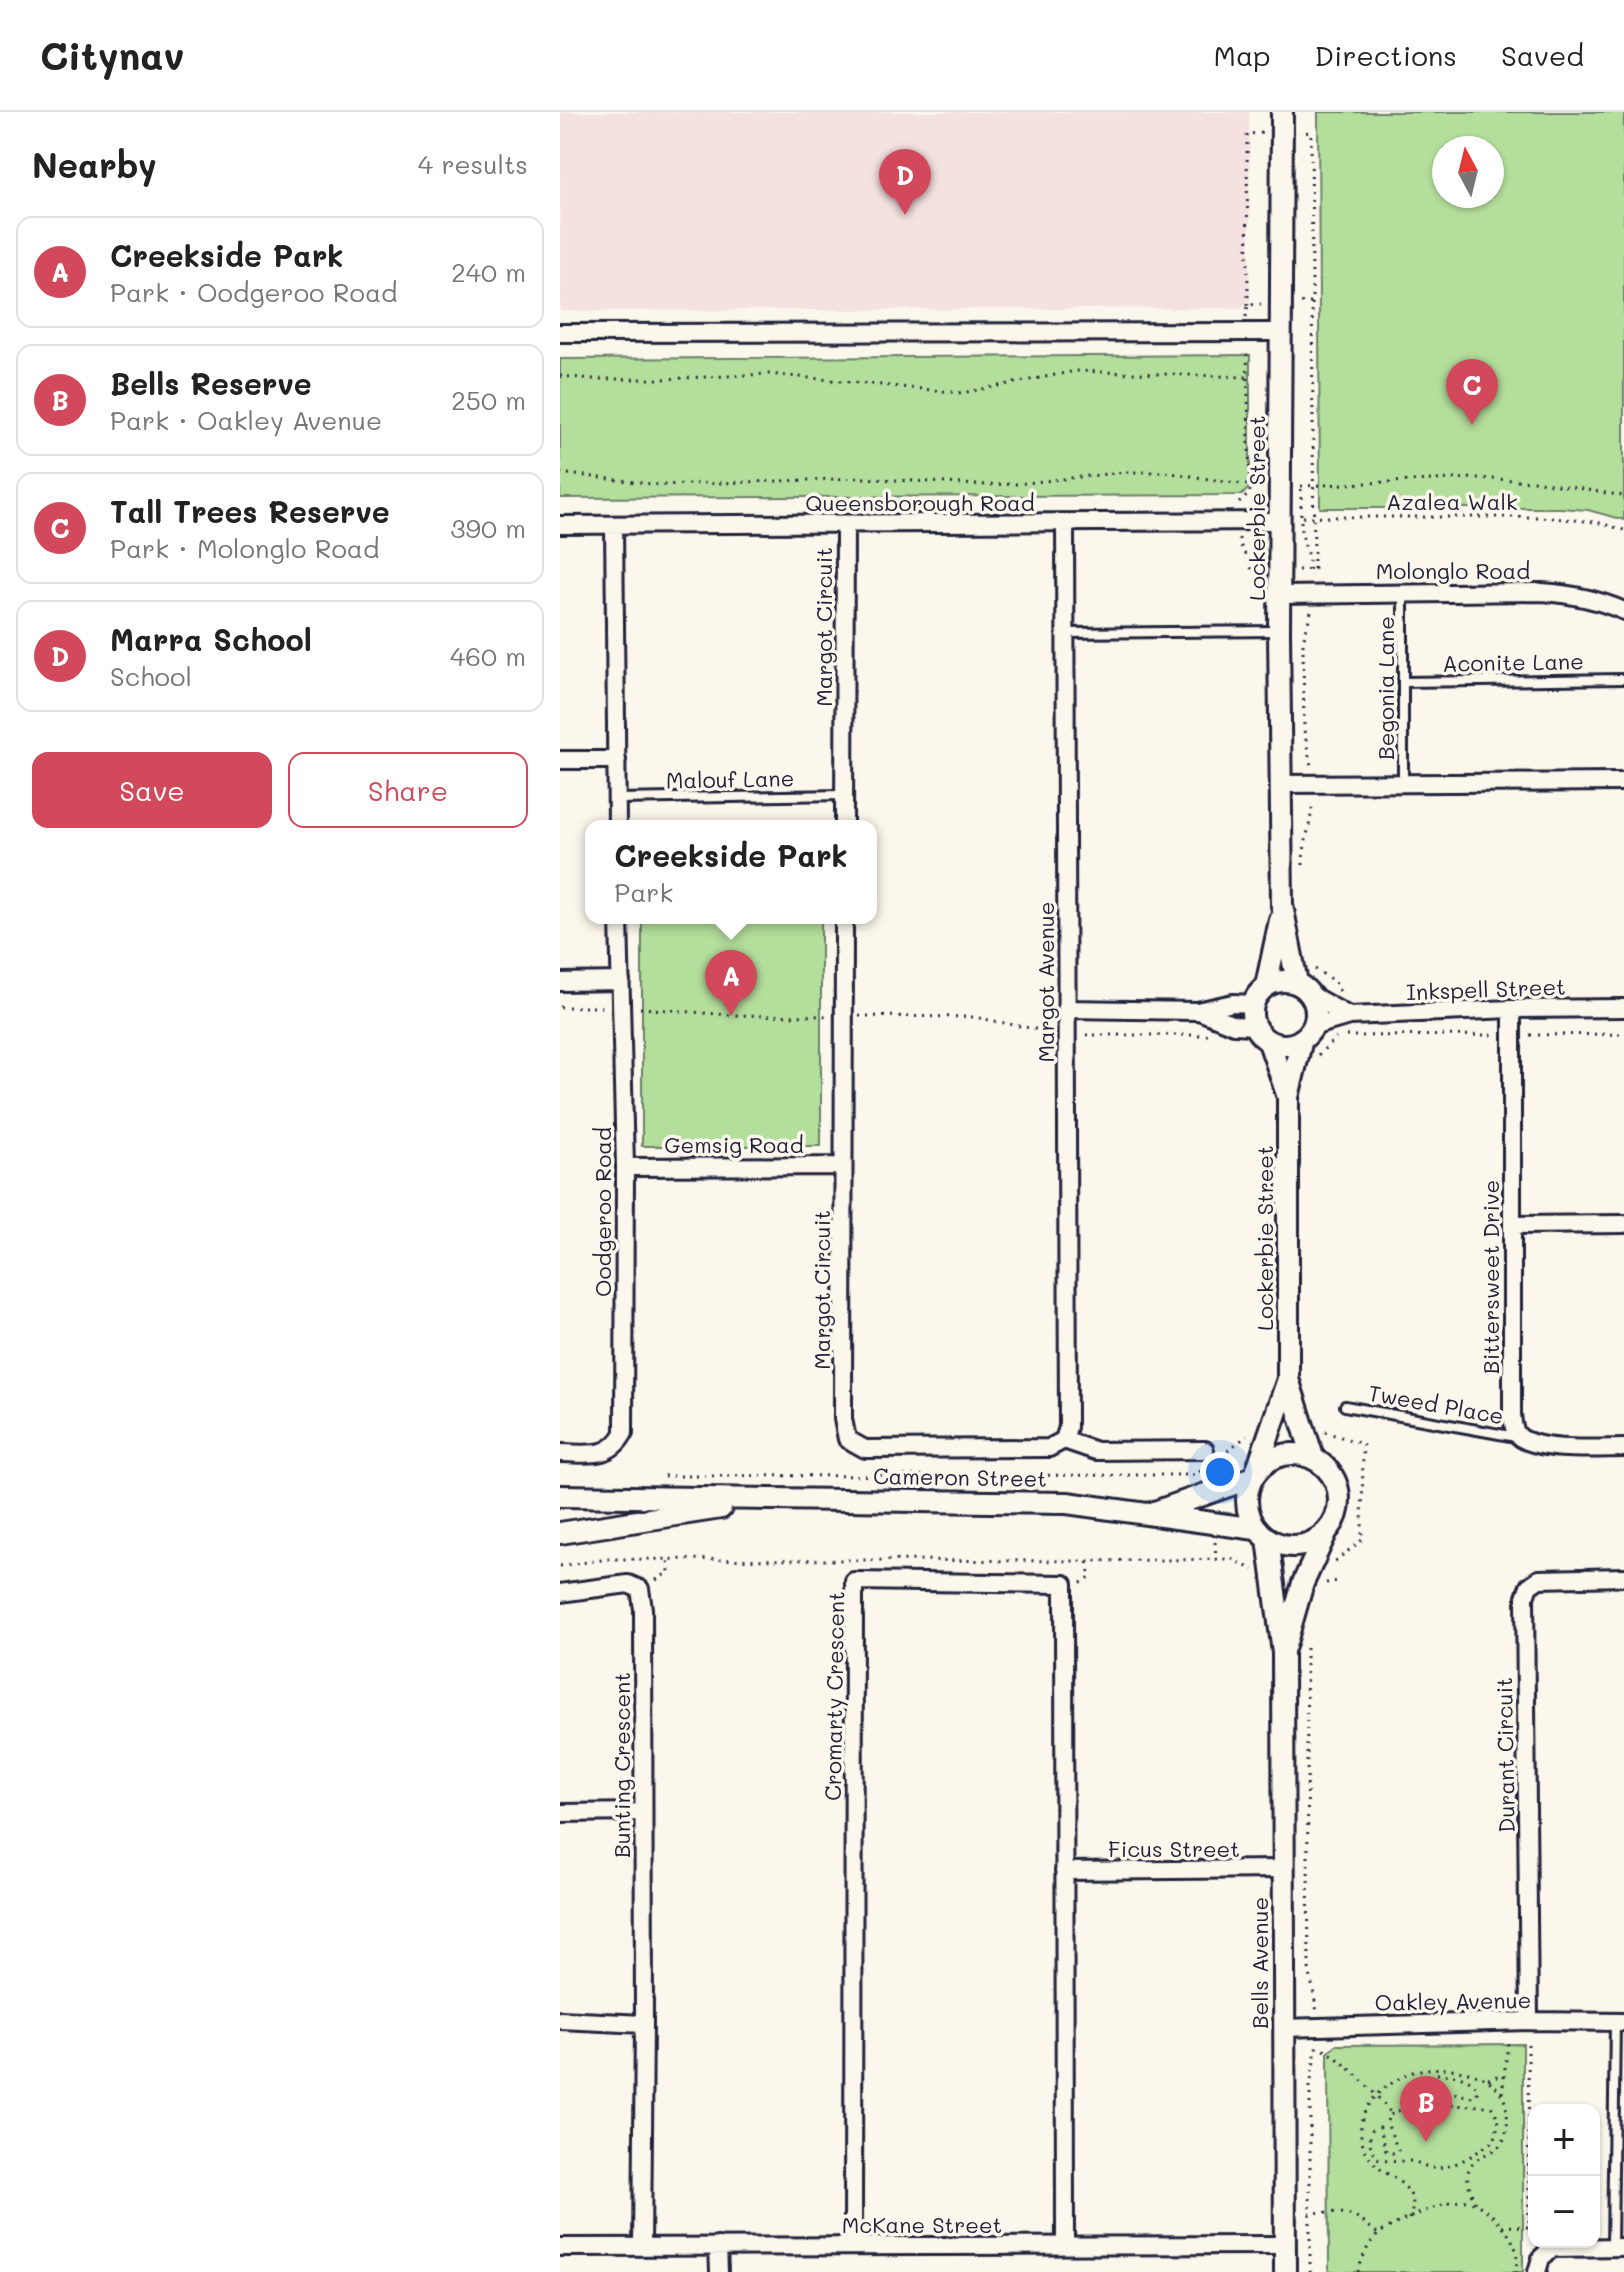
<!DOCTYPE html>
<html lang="en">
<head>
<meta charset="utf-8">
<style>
	:root { --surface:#fff; --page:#f2f2f2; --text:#222; --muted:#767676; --line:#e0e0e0; --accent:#d1495b }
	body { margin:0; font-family:Mali,sans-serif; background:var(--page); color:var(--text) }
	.controls { position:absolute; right:24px; bottom:24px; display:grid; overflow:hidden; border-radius:16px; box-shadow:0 2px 6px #0004 }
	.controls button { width:72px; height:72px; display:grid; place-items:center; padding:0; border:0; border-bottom:2px solid var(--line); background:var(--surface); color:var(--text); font:40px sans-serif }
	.compass { position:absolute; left:872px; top:24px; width:72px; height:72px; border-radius:50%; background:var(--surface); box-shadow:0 2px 6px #0004; rotate:353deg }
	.you { position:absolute; left:660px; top:1360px; width:28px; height:28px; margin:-20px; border:6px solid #fff; border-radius:50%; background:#1a73e8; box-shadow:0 0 0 12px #1a73e833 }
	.badge { display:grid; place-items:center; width:52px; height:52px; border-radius:50%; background:var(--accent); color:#fff; font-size:26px; font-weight:700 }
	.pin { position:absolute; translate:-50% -66px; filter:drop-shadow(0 2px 4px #0008) }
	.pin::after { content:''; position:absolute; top:42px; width:28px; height:24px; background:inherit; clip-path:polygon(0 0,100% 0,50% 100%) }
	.popup { position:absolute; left:25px; top:708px; width:292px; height:104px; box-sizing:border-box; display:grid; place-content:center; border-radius:16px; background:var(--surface); filter:drop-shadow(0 2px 6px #0005); font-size:26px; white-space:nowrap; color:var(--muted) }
	.popup b { font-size:30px; color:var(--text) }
	.popup::after { content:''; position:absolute; left:50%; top:100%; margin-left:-16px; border:16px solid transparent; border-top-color:var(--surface) }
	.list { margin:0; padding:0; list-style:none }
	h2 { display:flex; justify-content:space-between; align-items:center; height:104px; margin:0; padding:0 32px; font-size:34px }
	h2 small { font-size:26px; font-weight:400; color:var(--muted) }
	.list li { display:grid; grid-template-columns:52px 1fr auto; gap:24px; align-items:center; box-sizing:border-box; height:112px; margin:0 16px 16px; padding:0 16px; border:2px solid var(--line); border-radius:16px }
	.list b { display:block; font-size:30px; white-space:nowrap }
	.list p { margin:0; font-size:26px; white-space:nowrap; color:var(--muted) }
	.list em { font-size:26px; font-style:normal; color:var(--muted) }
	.actions { display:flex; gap:16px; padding:24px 32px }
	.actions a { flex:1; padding:18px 0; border:2px solid var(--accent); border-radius:16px; text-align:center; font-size:28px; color:var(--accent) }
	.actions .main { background:var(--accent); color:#fff }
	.map { position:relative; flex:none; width:1064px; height:2160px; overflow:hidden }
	header { display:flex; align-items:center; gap:48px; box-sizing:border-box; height:112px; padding:0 40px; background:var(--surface); border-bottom:2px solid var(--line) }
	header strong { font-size:38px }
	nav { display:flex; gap:44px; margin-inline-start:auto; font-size:28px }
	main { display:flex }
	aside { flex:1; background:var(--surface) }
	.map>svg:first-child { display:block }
	.built { fill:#f4e1e0 }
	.green { fill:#b4de9b; stroke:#6b806b; stroke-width:2; fill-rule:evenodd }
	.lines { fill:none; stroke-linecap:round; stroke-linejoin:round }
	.service-casing { stroke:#22223b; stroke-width:14 }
	.minor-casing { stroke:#22223b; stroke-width:22 }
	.tertiary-casing { stroke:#22223b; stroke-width:26 }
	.path { stroke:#22223b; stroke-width:3; stroke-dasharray:2 6; stroke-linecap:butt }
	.service { stroke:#fbf7ec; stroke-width:8 }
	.minor { stroke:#fbf7ec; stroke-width:16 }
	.tertiary { stroke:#fbf7ec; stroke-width:20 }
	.labels { text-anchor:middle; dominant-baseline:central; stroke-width:7; stroke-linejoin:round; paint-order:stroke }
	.street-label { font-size:22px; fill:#22223b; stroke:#fbf7ec }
</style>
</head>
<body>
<header>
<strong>Citynav</strong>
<nav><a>Map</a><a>Directions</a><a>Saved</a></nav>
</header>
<main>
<aside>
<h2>Nearby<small>4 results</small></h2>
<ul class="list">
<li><span class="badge">A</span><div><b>Creekside Park</b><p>Park · Oodgeroo Road</p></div><em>240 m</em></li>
<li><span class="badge">B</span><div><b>Bells Reserve</b><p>Park · Oakley Avenue</p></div><em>250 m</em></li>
<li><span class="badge">C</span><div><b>Tall Trees Reserve</b><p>Park · Molonglo Road</p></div><em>390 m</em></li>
<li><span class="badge">D</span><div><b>Marra School</b><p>School</p></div><em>460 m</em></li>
</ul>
<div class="actions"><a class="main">Save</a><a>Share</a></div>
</aside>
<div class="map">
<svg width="1064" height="2160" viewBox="0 0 1064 2160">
	<rect width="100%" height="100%" fill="#fbf7ec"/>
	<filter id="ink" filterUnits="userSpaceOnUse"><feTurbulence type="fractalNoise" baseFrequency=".0125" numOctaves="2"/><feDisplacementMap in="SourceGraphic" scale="16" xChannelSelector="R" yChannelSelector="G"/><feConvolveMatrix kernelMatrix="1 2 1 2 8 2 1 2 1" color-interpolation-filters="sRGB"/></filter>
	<g filter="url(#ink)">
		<path class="built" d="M0 0H689L690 188 681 196 0 199Z"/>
		<path class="green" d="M758 0H1064V408L1028 398 1000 396H760ZM884 36H932V84H884Z
			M690 243V375L682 383 0 386V247Z
			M82 806H261V1034H82Z
			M963 1932V2160H769L768 1941 776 1933Z"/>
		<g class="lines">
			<defs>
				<path id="service" d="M505 521 718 519
					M843 570 1064 567
					M843 671V481
					M57 687 284 683
					M785 1294 956 1325
					M1052 2135 1055 1911"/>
				<path id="minor" d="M0 221 722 220
					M0 413 719 409
					M54 413 57 714
					M719 483 982 480C1011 482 1037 487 1064 499
					M0 648H57
					M720 672 1064 670
					M284 714 285 412
					M284 806 283 1307 287 1327 305 1337 489 1336 504 1328
					M0 870 61 869
					M753 884 789 904
					M507 897 637 899 673 891 693 892
					M952 897V1302C953 1311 953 1320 961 1326 984 1340 1037 1336 1064 1336
					M639 899 674 913 694 914
					M755 914 789 904 952 897 1064 896
					M65 1055 283 1054
					M953 1113 1064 1112
					M504 1328 508 1315 505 411
					M504 1328 536 1339 645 1338
					M0 1341C27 1341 49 1348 64 1321L65 1055 59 806
					M0 1481 68 1472 80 1477 83 1497 84 1912 82 2134
					M0 1701 82 1700
					M504 1759 724 1757
					M0 1908 84 1912
					M969 1909 965 1485 969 1474 979 1467 1064 1465
					M723 1916 969 1909 1064 1910
					M158 2134 159 2160
					M293 2134 294 1469 504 1472 505 2133
					M0 2135 725 2133
					M977 2160 981 2146 992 2136 1064 2135"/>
				<path id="tertiary" d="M722 0 719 519 722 793 737 871
					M692 901a32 32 0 1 1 64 0a32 32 0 1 1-64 0Z
					M706 874 720 808
					M742 927 728 985V1267L753 1345
					M709 930 728 985
					M687 1388a46 46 0 1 1 92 0a46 46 0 1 1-92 0Z
					M697 1357 728 1267
					M0 1384 507 1391 696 1417
					M589 1402 691 1366
					M0 1421 161 1396
					M708 1427 723 1541 725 2160
					M725 1534 743 1471 766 1421"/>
			</defs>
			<use href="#service" class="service-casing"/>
			<use href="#minor" class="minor-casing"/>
			<use href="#tertiary" class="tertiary-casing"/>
			<path class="path" d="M741 191H752
				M688 193 687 22 704 21
				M686 205 688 193 701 192
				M0 264 33 267H102L209 262 402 281 516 259 687 265
				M0 361 100 373 304 366 419 373 457 372 565 360H604L701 375
				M741 374 917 366 973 369 1064 384
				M741 377V418L749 449 750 464
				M679 391 690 381 687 236
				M743 405H981L1036 410 1064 418
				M679 426C680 440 691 446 692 460H699
				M738 458 754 457 751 20 740 21
				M751 500 743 529 744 618 751 654
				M743 753C743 731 752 711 752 690
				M755 857 775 870 780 880
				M0 895H44
				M80 896 171 903 268 904
				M299 904 414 905 490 920
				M526 923H650
				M970 923 1064 922
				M786 924 934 923
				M758 943 776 926
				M765 1320 803 1332 802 1428 774 1450
				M661 1343 687 1324
				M104 1364 635 1363 646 1355
				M655 1430 656 1447
				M0 1454 48 1447 527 1449 672 1447 693 1458
				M96 1468 109 1460 108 1447
				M521 1471 530 1465 527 1449
				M766 1471 778 1469
				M746 1536 749 1856 757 1900
				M764 1938C780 1944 820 1986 830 2000
				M877 1962C892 1962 913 1964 918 1979L915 1984 910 1985 882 1978 872 1980 871 1989 877 1993 931 1994 939 2007 935 2027C919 2040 894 2057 873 2056 864 2055 857 2049 848 2049 837 2049 829 2051 817 2046L809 2030 812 2018 820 2015 826 2039 836 2042 838 2038 827 2011 828 2004 844 1996 859 1974Z
				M928 1967 943 1962
				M942 1981 948 1931
				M749 2101C783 2099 792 2099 818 2122
				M849 2107C852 2099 855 2092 851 2084 843 2067 826 2064 815 2052 793 2029 797 1997 822 1978 836 1968 849 1959 866 1957 898 1954 945 1962 947 2001 948 2010 947 2023 942 2031 934 2042 915 2043 909 2057 905 2068 912 2082 915 2092
				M942 2114 969 2115 968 1931
				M750 2160V1975L757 1931
				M798 2160C802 2147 808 2130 819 2122 830 2112 892 2086 906 2089 926 2092 948 2117 955 2135 958 2143 957 2152 956 2160"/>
			<use href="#service" class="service"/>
			<use href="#minor" class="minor"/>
			<use href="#tertiary" class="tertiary"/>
		</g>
	</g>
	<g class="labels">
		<g class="street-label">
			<text x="892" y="389">Azalea Walk</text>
			<text x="360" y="390">Queensborough Road</text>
			<text transform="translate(696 396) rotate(-90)">Lockerbie Street</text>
			<text x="893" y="458">Molonglo Road</text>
			<text transform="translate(263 515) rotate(-90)">Margot Circuit</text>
			<text transform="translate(953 550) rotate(-1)">Aconite Lane</text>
			<text transform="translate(825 576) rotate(-90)">Begonia Lane</text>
			<text transform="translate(170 667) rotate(-1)">Malouf Lane</text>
			<text transform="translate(485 870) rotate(-90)">Margot Avenue</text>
			<text transform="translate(926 877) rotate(-2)">Inkspell Street</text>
			<text x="174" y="1032">Gemsig Road</text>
			<text transform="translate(42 1100) rotate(-90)">Oodgeroo Road</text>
			<text transform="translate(704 1126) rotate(-90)">Lockerbie Street</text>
			<text transform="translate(930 1165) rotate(-90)">Bittersweet Drive</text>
			<text transform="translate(261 1178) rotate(-90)">Margot Circuit</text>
			<text transform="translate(876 1292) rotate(10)">Tweed Place</text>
			<text transform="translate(400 1365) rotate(1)">Cameron Street</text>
			<text transform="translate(274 1584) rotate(-89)">Cromarty Crescent</text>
			<text transform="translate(945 1643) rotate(-91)">Durant Circuit</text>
			<text transform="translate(61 1653) rotate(-90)">Bunting Crescent</text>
			<text x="614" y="1736">Ficus Street</text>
			<text transform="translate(699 1851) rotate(-90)">Bells Avenue</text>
			<text transform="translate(893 1889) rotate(-1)">Oakley Avenue</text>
			<text x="362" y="2112">McKane Street</text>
		</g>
	</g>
</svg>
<div class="controls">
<button>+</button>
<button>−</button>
</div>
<svg class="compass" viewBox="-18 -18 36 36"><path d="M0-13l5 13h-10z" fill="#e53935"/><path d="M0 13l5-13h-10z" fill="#767676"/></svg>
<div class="you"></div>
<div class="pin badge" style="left:171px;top:904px">A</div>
<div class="popup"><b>Creekside Park</b>Park</div>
<div class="pin badge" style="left:866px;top:2030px">B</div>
<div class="pin badge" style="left:912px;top:313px">C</div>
<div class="pin badge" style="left:345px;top:103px">D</div>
</div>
</main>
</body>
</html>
